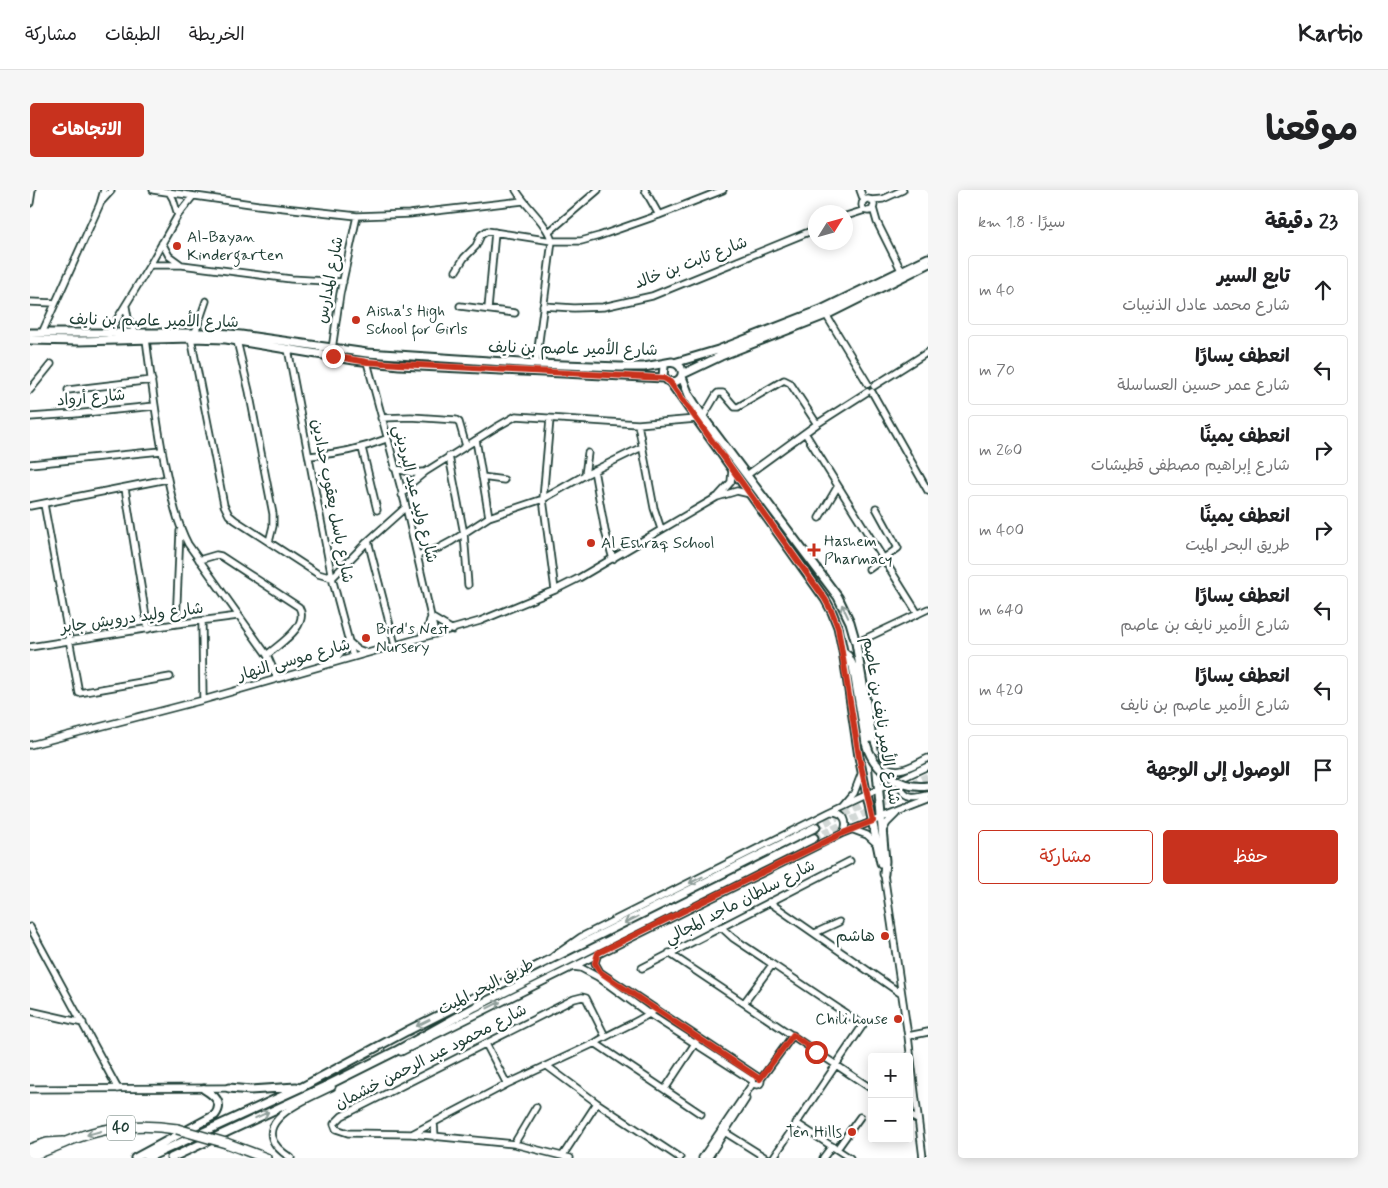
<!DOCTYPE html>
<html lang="ar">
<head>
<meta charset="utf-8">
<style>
	:root { --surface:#fff; --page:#f6f6f6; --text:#202124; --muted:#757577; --line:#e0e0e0; --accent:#c8321e }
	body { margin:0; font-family:Mynerve,"Playpen Sans Arabic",sans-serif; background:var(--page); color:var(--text); direction:rtl }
	.controls { position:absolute; right:15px; bottom:15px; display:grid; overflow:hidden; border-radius:5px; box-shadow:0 2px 12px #0003 }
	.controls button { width:45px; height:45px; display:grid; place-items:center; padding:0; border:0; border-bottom:1px solid var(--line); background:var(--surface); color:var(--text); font:25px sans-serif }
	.compass { position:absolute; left:778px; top:15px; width:45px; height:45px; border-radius:50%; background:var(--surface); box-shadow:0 2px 12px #0003; rotate:53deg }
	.stop { position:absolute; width:15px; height:15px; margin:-11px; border:4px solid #c8321e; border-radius:50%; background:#fff }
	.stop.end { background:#c8321e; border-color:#fff; box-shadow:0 1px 5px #0008 }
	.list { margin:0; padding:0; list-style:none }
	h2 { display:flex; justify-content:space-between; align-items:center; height:65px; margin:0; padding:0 20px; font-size:21px }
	h2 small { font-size:16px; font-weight:400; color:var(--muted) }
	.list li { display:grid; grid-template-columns:32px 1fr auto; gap:15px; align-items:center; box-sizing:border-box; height:70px; margin:0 10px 10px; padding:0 10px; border:1px solid var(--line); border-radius:5px }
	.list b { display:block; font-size:19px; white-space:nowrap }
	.list p { margin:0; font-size:16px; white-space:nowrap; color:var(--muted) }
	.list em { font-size:16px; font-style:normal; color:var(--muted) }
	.actions { display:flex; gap:10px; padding:15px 20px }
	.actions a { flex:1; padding:11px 0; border:1px solid var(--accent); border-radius:5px; text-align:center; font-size:18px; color:var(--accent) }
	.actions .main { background:var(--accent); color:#fff }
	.icon { flex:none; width:28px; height:28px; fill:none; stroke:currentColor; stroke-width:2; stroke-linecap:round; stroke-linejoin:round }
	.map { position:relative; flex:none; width:898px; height:968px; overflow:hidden; direction:ltr; border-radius:5px }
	header { display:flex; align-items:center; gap:30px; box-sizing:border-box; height:70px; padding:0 25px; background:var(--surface); border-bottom:1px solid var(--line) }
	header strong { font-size:24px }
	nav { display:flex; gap:28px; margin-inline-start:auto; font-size:18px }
	.intro { display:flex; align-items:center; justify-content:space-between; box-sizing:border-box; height:120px; padding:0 30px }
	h1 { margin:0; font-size:35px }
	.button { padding:12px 22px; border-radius:5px; background:var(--accent); color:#fff; font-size:18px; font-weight:700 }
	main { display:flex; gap:30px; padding:0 30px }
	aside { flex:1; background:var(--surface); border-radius:5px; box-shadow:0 2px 12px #0003 }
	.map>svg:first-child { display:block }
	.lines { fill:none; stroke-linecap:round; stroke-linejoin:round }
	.major-tunnel { stroke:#d2d8d6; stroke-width:7; stroke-dasharray:7 3.5; stroke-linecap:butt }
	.minor-casing { stroke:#1f3d34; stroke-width:9 }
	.major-casing { stroke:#1f3d34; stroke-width:11 }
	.highway-casing { stroke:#1f3d34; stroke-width:12 }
	.minor { stroke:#fff; stroke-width:5.5 }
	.major { stroke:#fff; stroke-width:7 }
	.highway { stroke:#fff; stroke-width:9 }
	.major-bridge-casing { stroke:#1f3d34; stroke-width:11; stroke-linecap:butt }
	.highway-bridge-casing { stroke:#1f3d34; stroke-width:12; stroke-linecap:butt }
	.major-bridge { stroke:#fff; stroke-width:7 }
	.highway-bridge { stroke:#fff; stroke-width:9 }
	.oneway { stroke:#8f9e9a }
	.route { stroke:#c8321e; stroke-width:6 }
	.poi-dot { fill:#c8321e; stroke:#fff; stroke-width:2 }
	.labels { text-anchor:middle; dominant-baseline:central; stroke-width:5; stroke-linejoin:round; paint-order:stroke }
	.shield { fill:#fff; stroke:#627771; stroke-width:1 }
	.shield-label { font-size:15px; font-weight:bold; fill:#1f3d34 }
	.poi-label { font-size:16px; fill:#1f3d34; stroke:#fff; text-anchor:start }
	.street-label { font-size:16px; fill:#1f3d34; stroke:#fff }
</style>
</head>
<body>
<header>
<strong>Kartio</strong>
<nav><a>الخريطة</a><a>الطبقات</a><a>مشاركة</a></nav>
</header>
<div class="intro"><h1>موقعنا</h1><a class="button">الاتجاهات</a></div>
<main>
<aside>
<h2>23 دقيقة<small>سيرًا · 1.8 km</small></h2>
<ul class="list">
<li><svg class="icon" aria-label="ahead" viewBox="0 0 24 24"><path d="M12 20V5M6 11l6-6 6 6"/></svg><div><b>تابع السير</b><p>شارع محمد عادل الذنيبات</p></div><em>40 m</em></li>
<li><svg class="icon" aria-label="left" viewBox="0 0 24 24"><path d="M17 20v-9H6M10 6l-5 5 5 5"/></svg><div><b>انعطف يسارًا</b><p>شارع عمر حسين العساسلة</p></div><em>70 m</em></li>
<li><svg class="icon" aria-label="right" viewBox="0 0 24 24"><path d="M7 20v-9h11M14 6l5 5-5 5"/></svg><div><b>انعطف يمينًا</b><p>شارع إبراهيم مصطفى قطيشات</p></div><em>260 m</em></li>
<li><svg class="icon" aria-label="right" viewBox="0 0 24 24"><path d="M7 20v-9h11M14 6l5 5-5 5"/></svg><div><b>انعطف يمينًا</b><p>طريق البحر الميت</p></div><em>400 m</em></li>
<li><svg class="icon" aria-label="left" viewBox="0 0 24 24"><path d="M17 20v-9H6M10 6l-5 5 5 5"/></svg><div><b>انعطف يسارًا</b><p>شارع الأمير نايف بن عاصم</p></div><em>640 m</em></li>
<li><svg class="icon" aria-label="left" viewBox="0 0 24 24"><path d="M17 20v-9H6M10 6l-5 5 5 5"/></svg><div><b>انعطف يسارًا</b><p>شارع الأمير عاصم بن نايف</p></div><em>420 m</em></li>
<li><svg class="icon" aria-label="arrive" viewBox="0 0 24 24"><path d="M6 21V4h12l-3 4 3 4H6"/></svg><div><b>الوصول إلى الوجهة</b></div></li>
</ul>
<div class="actions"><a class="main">حفظ</a><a>مشاركة</a></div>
</aside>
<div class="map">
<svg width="898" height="968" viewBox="0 0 898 968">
	<rect width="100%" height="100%" fill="#fff"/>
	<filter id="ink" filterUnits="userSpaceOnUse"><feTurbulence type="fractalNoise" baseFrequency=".02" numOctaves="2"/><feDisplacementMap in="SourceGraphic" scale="10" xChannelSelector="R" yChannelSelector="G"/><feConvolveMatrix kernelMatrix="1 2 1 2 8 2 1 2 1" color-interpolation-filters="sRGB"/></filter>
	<g filter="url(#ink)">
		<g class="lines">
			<path class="major-tunnel" d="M786 637 898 586
				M784 648 894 595"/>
			<defs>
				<path id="minor" d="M123 0 228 15 327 26 379 24 493 11
					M486 0C496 17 516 32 522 51L506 174
					M615 0 629 25
					M830 0 834 11
					M139 2 143 9 148 25
					M832 15a6 6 0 1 1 12 0a6 6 0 1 1-12 0Z
					M841 10 853 9 873 0
					M71 12 81 1
					M0 13 2 0
					M843 18 847 32 873 84
					M816 26 835 20
					M519 42 568 0
					M132 53 139 66 150 74
					M120 75H152L261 89 313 92
					M426 81 434 68 446 56 451 45 457 41 522 51H551L569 46 629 25 693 0
					M0 112 25 113
					M430 116 485 123
					M513 116 544 118 573 117 622 106 786 39
					M96 117 98 128 106 143
					M458 119 465 42
					M795 123 838 194
					M12 143 70 14 74 0
					M165 143 176 111
					M78 144 120 75 148 25 163 6
					M161 148 194 315 199 325 205 330 288 384 302 388 338 351 376 317
					M116 149C122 195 127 240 137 285 142 309 147 333 158 354L237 465 247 488
					M207 151 219 201 243 324V336L239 352
					M258 159 302 388 323 467
					M302 159 310 104 327 26
					M337 172 376 317 405 444
					M844 196 898 162
					M0 200 21 174
					M38 200 122 190
					M842 202 898 301
					M0 227 44 224 125 216
					M673 227 686 205 688 203H693L705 217H708L754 190 760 193 787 234
					M351 228 381 227 426 230 429 232 436 256
					M520 229 513 309 525 400
					M608 234 624 318 631 339
					M775 243 888 424
					M446 250 459 327
					M332 258 347 320
					M280 266C307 264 331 259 356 249
					M419 266 434 344 438 395
					M0 274 131 261
					M364 278 382 283 393 282
					M564 280 575 341 583 369
					M555 285 558 263
					M717 285 787 234 837 202
					M452 287 474 290
					M95 298 118 439
					M372 305 379 295 395 282 465 238 486 226 608 234 666 229
					M689 305 701 292 702 280
					M14 314 49 503 140 487
					M0 316 137 289
					M789 328 808 296
					M338 351 365 455
					M387 365 409 358 422 351 459 327 513 309 555 285 612 257
					M169 370 186 365 191 366 269 417C280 436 249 454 237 465
					M839 379 868 358 846 318
					M401 427 423 440
					M172 431 173 510
					M146 434 150 341
					M391 447 398 438 400 430
					M319 452 327 459 338 463
					M826 453 898 419
					M0 457 146 434 208 426
					M303 472 311 462 318 451
					M0 555 173 510 450 431 525 400 549 388 687 307 707 301 720 304
					M848 572C867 587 879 577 898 568
					M872 591 871 598C876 611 887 608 898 605
					M814 615 824 603 832 582
					M802 622C814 622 819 632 813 643
					M821 639 837 645 847 654
					M852 642 857 633 866 624
					M854 684 878 846 893 968
					M739 712 870 803
					M0 737 88 899
					M691 737 703 748 833 835 743 968
					M785 743 809 732
					M568 763 565 773 570 782 728 887
					M639 763 842 899
					M524 766 551 747 800 622 898 576
					M543 777 551 778 568 787 619 824 723 891
					M612 778 820 671
					M714 813 742 775
					M0 821 53 833
					M878 846 898 842
					M565 853 671 924
					M456 854 477 894
					M371 862 813 643 898 610
					M517 876 567 913 650 968
					M723 891a4 4 0 1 1 8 0a4 4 0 1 1-8 0Z
					M731 889 763 845
					M0 899 199 898
					M635 899 666 852
					M879 925 888 930
					M404 933 405 947
					M766 933 820 968
					M693 941 736 968
					M382 944 477 894 565 853C585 840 608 833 626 819
					M484 954 506 917
					M807 959 830 927
					M533 965 567 913
					M261 968C208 935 276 910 302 897
					M540 968 484 954 382 944 318 943 306 939 304 934 312 926 544 809 552 807 556 808 575 846
					M672 968 723 893
					M678 968 716 909
					M793 968 802 956"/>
				<path id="major" d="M0 143H187L211 145 337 163 506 174 590 177H614L642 172C654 175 656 187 645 192L638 191 633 186 634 177
					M0 150 49 151 161 148 196 149 324 170 369 175 634 188
					M644 173 688 160 793 119 898 68
					M653 184 691 166 796 125 898 74
					M652 187 659 205 673 227 808 407 820 432 826 453 846 571 855 671 854 684
					M640 192 795 409 802 422 808 437 813 461 829 567 851 673
					M813 462 818 466 823 476 836 553
					M199 898 220 900 266 897
					M105 968 185 925C194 913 184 905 174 899
					M117 968 272 897 377 841 786 637
					M141 968 298 895 366 861 445 817 784 648"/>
				<path id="highway" d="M196 953 236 968
					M0 959 17 953 33 952
					M0 966C13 962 24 957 36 952 71 937 110 933 147 939"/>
			</defs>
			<use href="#minor" class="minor-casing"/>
			<use href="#major" class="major-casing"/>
			<use href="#highway" class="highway-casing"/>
			<use href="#minor" class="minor"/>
			<use href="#major" class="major"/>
			<use href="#highway" class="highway"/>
			<defs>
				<path id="major-bridge" d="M836 553C843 580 870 600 898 596"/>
				<path id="highway-bridge" d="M147 939 196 953"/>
			</defs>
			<use href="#major-bridge" class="major-bridge-casing"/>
			<use href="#highway-bridge" class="highway-bridge-casing"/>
			<use href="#major-bridge" class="major-bridge"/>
			<use href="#highway-bridge" class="highway-bridge"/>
		</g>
		<defs><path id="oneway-shaft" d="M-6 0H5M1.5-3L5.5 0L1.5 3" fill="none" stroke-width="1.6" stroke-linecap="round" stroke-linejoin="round" transform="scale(1.25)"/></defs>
		<g class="oneway">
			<use href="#oneway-shaft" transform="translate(815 421) rotate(-115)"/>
			<use href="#oneway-shaft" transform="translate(666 690) rotate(154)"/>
			<use href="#oneway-shaft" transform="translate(601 730) rotate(153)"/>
			<use href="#oneway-shaft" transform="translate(464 815) rotate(-27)"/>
			<use href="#oneway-shaft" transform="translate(393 833) rotate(154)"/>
			<use href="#oneway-shaft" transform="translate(232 925) rotate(-25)"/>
			<use href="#oneway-shaft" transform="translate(64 943) rotate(165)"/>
		</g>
	</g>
	<g class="lines" filter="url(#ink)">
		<path class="route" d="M303 166 337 172 369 174 634 188 640 192 795 409 802 422 808 438 829 567 843 631 813 643 568 763 565 773 570 782 730 889 763 845 786 862"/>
	</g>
	<g class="poi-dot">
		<circle cx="147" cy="56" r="5"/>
		<circle cx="326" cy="130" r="5"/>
		<circle cx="561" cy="353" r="5"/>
		<path d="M781.5 352.5h5v5h5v5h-5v5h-5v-5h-5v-5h5z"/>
		<circle cx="336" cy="448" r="5"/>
		<circle cx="855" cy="746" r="5"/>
		<circle cx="868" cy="829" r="5"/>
		<circle cx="822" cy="942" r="5"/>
	</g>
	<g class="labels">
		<rect class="shield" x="77" y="925.5" width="28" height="25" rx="4"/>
		<g class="shield-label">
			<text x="91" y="938">40</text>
		</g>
		<g class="poi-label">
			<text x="157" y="47">Al-Bayan<tspan x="157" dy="18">Kindergarten</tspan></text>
			<text x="336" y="121">Aisha's High<tspan x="336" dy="18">School for Girls</tspan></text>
			<text x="794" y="351">Hashem<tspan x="794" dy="18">Pharmacy</tspan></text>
			<text x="571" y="353">Al Eshraq School</text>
			<text x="346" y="439">Bird's Nest<tspan x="346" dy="18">Nursery</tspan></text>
			<text x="845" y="746" text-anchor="end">هاشم</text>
			<text x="858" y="829" text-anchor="end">Chili house</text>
			<text x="812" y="942" text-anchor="end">Ten Hills</text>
		</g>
		<g class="street-label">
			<text transform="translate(661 73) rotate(-21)">شارع ثابت بن خالد</text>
			<text transform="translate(300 90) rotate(-79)">شارع المدارس</text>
			<text transform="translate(124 131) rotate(1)">شارع الأمير عاصم بن نايف</text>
			<text transform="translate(543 159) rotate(1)">شارع الأمير عاصم بن نايف</text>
			<text transform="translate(61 208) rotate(-5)">شارع أرواد</text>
			<text transform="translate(385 304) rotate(76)">شارع وليد عيد البرديني</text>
			<text transform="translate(302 311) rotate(79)">شارع باسل يعقوب حدادين</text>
			<text transform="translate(102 428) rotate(-8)">شارع وليد درويش جابر</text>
			<text transform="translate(264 470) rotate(-16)">شارع موسى النهار</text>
			<text transform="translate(851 531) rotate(81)">شارع الأمير نايف بن عاصم</text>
			<text transform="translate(710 712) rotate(-27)">شارع سلطان ماجد المجالي</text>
			<text transform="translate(456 797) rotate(-27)">طريق البحر الميت</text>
			<text transform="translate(401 867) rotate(-27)">شارع محمود عبد الرحمن خشمان</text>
		</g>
	</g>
</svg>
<div class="controls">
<button>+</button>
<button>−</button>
</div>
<svg class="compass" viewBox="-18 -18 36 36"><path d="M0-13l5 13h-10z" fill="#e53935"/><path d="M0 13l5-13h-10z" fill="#757577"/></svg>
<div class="stop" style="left:786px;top:862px"></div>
<div class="stop end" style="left:303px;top:166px"></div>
</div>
</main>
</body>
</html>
